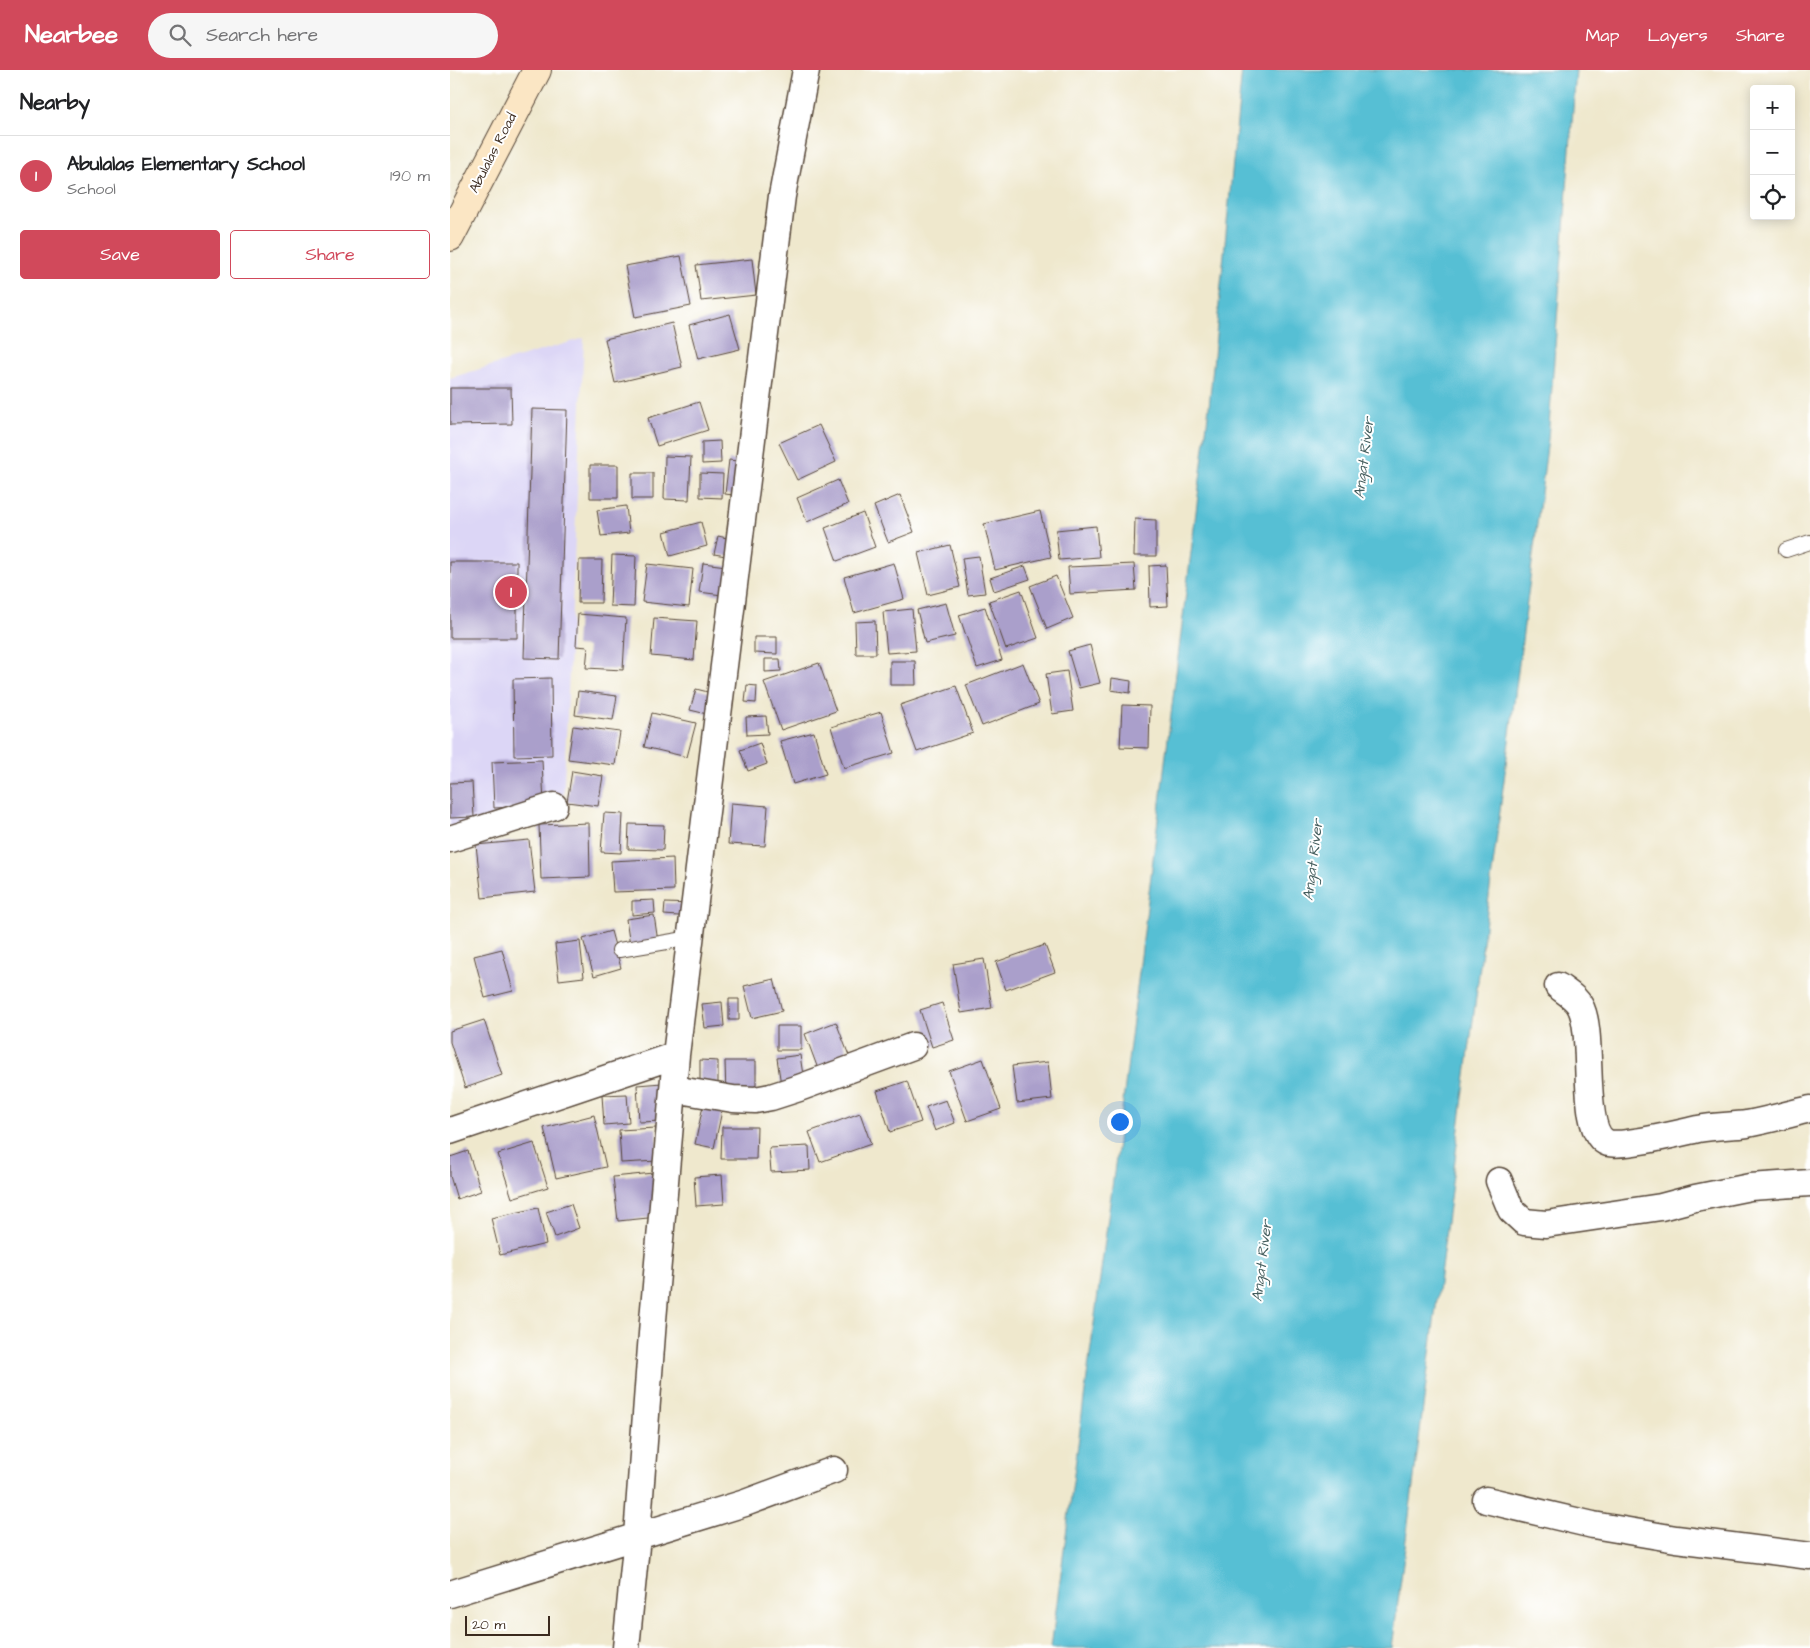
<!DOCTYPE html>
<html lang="en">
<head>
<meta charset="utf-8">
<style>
	:root { --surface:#fff; --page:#f6f6f6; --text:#202124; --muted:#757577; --line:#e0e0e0; --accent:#d1495b }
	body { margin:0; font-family:"Architects Daughter",sans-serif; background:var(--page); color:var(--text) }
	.controls { position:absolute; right:15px; top:15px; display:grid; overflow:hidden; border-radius:5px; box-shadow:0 2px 12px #0003 }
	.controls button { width:45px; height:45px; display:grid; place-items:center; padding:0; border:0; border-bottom:1px solid var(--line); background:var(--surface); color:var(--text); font:25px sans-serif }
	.scale { position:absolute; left:15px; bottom:12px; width:85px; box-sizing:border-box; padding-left:5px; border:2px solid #3b2a1e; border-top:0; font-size:14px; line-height:18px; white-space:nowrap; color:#3b2a1e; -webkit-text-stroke:4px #fff; paint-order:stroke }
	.you { position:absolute; left:669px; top:1051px; width:18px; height:18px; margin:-12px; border:4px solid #fff; border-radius:50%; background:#1a73e8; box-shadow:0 0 0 8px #1a73e833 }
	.badge { display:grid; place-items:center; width:32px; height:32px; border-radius:50%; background:var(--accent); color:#fff; font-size:16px; font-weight:700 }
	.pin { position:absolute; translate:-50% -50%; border:2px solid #fff; box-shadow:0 1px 5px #0006 }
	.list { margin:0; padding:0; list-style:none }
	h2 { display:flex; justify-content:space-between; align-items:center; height:65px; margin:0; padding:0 20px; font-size:21px }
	h2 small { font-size:16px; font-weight:400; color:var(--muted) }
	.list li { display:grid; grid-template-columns:32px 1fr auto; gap:15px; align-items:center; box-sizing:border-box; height:80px; padding:0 20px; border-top:1px solid var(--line) }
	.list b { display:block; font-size:19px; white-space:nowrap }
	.list p { margin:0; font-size:16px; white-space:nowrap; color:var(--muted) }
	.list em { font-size:16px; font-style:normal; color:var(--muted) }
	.actions { display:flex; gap:10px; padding:15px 20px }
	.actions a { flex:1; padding:11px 0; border:1px solid var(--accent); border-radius:5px; text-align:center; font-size:18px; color:var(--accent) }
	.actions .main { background:var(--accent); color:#fff }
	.icon { flex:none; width:28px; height:28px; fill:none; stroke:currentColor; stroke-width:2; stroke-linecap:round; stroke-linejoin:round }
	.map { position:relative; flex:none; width:1360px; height:1578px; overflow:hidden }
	header { display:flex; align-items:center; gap:30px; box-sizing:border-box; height:70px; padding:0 25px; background:var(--accent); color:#fff }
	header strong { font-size:24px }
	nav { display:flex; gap:28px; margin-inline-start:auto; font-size:18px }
	.search { width:350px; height:45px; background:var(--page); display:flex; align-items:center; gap:12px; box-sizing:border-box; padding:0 18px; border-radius:28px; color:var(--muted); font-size:19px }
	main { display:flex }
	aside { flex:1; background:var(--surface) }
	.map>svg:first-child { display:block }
	.built { fill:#dcd6f6 }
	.water { fill:#57bfd4; stroke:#497479 }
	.building { fill:#aa9fcb }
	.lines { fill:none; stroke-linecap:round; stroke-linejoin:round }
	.lane-casing { stroke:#564638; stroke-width:16 }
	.street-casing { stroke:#564638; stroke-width:29 }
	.secondary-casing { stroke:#564638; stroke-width:30 }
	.lane { stroke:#fff; stroke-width:14 }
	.street { stroke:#fff; stroke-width:26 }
	.secondary { stroke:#fbe6c4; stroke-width:28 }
	.labels { text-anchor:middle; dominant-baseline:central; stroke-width:4; stroke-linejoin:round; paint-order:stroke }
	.street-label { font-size:14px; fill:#3b2a1e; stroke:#fff }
	.water-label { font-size:15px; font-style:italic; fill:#455e5e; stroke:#fff }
</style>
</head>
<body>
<header>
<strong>Nearbee</strong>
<div class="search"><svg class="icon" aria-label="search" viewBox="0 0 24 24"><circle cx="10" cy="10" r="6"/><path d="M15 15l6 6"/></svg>Search here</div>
<nav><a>Map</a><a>Layers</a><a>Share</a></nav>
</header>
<main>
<aside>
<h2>Nearby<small></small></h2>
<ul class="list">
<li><span class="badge">1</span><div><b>Abulalas Elementary School</b><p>School</p></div><em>190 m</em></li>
</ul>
<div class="actions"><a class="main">Save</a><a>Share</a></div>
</aside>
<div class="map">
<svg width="1360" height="1578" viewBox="0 0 1360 1578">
	<rect width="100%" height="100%" fill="#fff"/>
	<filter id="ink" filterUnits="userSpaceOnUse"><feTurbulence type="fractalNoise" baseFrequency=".02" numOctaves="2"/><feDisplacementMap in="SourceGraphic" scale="10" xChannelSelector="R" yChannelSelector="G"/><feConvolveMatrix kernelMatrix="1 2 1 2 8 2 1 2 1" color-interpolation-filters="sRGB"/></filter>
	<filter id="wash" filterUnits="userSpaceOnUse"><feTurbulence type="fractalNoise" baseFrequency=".0096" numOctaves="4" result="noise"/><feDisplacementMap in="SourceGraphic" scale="20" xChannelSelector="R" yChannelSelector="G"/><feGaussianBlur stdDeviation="1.12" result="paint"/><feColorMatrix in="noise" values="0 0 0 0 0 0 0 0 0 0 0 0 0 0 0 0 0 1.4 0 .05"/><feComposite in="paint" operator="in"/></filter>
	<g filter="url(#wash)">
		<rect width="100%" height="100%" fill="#efe8cd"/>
		<path class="built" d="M134 268 113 735 0 758V308Z"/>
		<path class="water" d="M792 0H1126L1098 369 942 1578H601L667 1080 759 337Z"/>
		<g id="blocks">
			<path class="building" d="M231 186 241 236 185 247 175 196Z
				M302 189 306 225 251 231 246 195Z
				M280 244 290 279 248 289 239 255Z
				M222 253 232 297 165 313 155 269Z
				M0 318H61L62 354 0 355Z
				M249 332 258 360 207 376 198 348Z
				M82 339 117 340 109 589 74 588Z
				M369 355 386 392 347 410 329 373Z
				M270 371 271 393 252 394V372Z
				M215 386 241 387 239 430 214 429Z
				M279 390 296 392 291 426 275 424Z
				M140 395H168V428H140Z
				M182 403H203V429H182Z
				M250 403 273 404 272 428 250 427Z
				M388 410 398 434 357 452 347 428Z
				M450 425 464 462 438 472 424 436Z
				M176 436 179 463 151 466 147 440Z
				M590 441 601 487 545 500 534 454Z
				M413 443 425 477 387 491 375 458Z
				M685 449 706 450V486H684Z
				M251 452 257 476 220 486 214 462Z
				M646 456 649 487 609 490 606 460Z
				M268 466 286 470 282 487 264 484Z
				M500 475 510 517 478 525 468 483Z
				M162 485 186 486 184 537 160 536Z
				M529 486 535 523 518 525 512 488Z
				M129 490H152L151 533H128Z
				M0 492H67V568H0Z
				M253 493 284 497 280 526 249 522Z
				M444 493 454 529 404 543 394 507Z
				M197 494 243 499 239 537 192 532Z
				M684 494 686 520 620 524 618 497Z
				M716 495 718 536 700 537 699 496Z
				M575 496 580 509 544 521 540 508Z
				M606 506 623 548 597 559 580 516Z
				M571 520 588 568 556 579 539 531Z
				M496 533 505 566 475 573 467 540Z
				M535 537 552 590 527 598 509 545Z
				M462 539 466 581 437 583 433 542Z
				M128 544 176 548 173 600 136 598 138 577 126 576Z
				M204 548 247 551 244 590 201 586Z
				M425 551 426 584H406L405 552Z
				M304 567H327V584L304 583Z
				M640 575 650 613 629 618 618 581Z
				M315 589H330L331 601 315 602Z
				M440 591H465L466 615H440Z
				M369 593 386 641 331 660 314 612Z
				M573 593 589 634 532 656 516 615Z
				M617 601 623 641 602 644 596 604Z
				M101 608 102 685 64 686 63 609Z
				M662 608 681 611 680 623 661 620Z
				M297 615 307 616 306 633 295 632Z
				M506 616 523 663 467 682 450 635Z
				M246 619 270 625 265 646 240 640Z
				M128 621 167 626 163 650 125 645Z
				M672 635 700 636 699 678 670 677Z
				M431 642 444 683 394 698 381 657Z
				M202 643 246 653 237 687 194 677Z
				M316 646 318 664 297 665 296 647Z
				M123 656 170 662 165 695 118 689Z
				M364 662 376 704 343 714 330 671Z
				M310 673 317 694 298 701 290 680Z
				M92 690 94 736 44 738 42 692Z
				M122 701 153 706 148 736 117 732Z
				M22 712 24 747 0 748V713Z
				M281 733 318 736 315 776 278 774Z
				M154 743 173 744 171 783 151 782Z
				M139 753 140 807 91 809 89 755Z
				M179 754 214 755 213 780 178 779Z
				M79 770 85 822 32 828 26 775Z
				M223 788 224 820 163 822 161 791Z
				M204 830 205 843 182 845V831Z
				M215 833 244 834 243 847 214 845Z
				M204 845 208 872 180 876 176 849Z
				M161 861 171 898 144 906 133 869Z
				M130 871 134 907 109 910 105 874Z
				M595 875 605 902 556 920 546 892Z
				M52 879 63 921 35 928 24 886Z
				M534 889 542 938 511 943 503 894Z
				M324 909 332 941 302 948 294 916Z
				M279 929H289V950H279Z
				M272 932 274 956 255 958 252 934Z
				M492 933 504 970 482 977 470 940Z
				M34 950 52 1005 15 1018 0 972V961Z
				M386 952 403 996 371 1007 355 964Z
				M327 956H351V980H327Z
				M350 985 354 1012 331 1015 327 988Z
				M533 989 551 1039 517 1051 499 1001Z
				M250 990 268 991V1018H250Z
				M275 991H306V1025L276 1026Z
				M598 992 602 1029 567 1033 562 996Z
				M457 1011 471 1052 440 1062 427 1021Z
				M212 1013 214 1051 189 1052 187 1015Z
				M177 1024 179 1053 154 1055 152 1025Z
				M496 1030 505 1053 485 1061 476 1037Z
				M254 1031 273 1036 264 1078 245 1074Z
				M410 1043 421 1074 370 1092 359 1062Z
				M144 1045 156 1097 106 1108 94 1058Z
				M272 1057H307L306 1089H271Z
				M206 1058 208 1091 171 1093 169 1060Z
				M84 1073 98 1117 62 1128 48 1084Z
				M359 1076 360 1100 321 1102 319 1078Z
				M18 1081 31 1121 7 1129 0 1106V1087Z
				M203 1103 208 1147 168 1151 163 1107Z
				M272 1105 274 1134 246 1136 244 1107Z
				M121 1134 129 1158 105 1167 96 1142Z
				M88 1138 96 1174 50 1185 41 1148Z"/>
		</g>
	</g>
	<g filter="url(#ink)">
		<use href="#blocks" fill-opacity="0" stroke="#564638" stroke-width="1"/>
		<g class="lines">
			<defs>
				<path id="lane" d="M1336 480 1360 472
					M169 880 241 868"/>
				<path id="street" d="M0 769 104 736
					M1108 916C1116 922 1126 928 1130 936 1146 963 1128 1063 1158 1073 1174 1077 1230 1063 1248 1059 1264 1056 1281 1056 1297 1054 1318 1050 1340 1044 1360 1039
					M223 1019 283 1029 305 1030 321 1027 349 1018 463 976
					M0 1061 226 985
					M1049 1111 1061 1140 1074 1152 1096 1154 1211 1137 1245 1128 1300 1117 1360 1113
					M1036 1430 1143 1455 1226 1469 1360 1486
					M0 1524 295 1433 384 1400
					M176 1578 187 1466 203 1250 226 985 332 126 356 0"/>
				<path id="secondary" d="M0 167 87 0"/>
			</defs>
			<use href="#lane" class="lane-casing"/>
			<use href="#street" class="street-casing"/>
			<use href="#secondary" class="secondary-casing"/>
			<use href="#lane" class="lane"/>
			<use href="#street" class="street"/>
			<use href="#secondary" class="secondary"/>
		</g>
	</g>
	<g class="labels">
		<g class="street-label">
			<text transform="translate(43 83) rotate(-63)">Abulalas Road</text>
		</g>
		<g class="water-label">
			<text transform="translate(914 388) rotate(-83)">Angat River</text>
			<text transform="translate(863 790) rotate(-83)">Angat River</text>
			<text transform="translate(812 1191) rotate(-83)">Angat River</text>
		</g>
	</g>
</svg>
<div class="controls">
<button>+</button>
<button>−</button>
<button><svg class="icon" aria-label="locate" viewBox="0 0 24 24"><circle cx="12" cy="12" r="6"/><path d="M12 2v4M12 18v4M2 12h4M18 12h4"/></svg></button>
</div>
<div class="scale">20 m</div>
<div class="you"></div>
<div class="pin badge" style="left:61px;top:522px">1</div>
</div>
</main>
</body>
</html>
